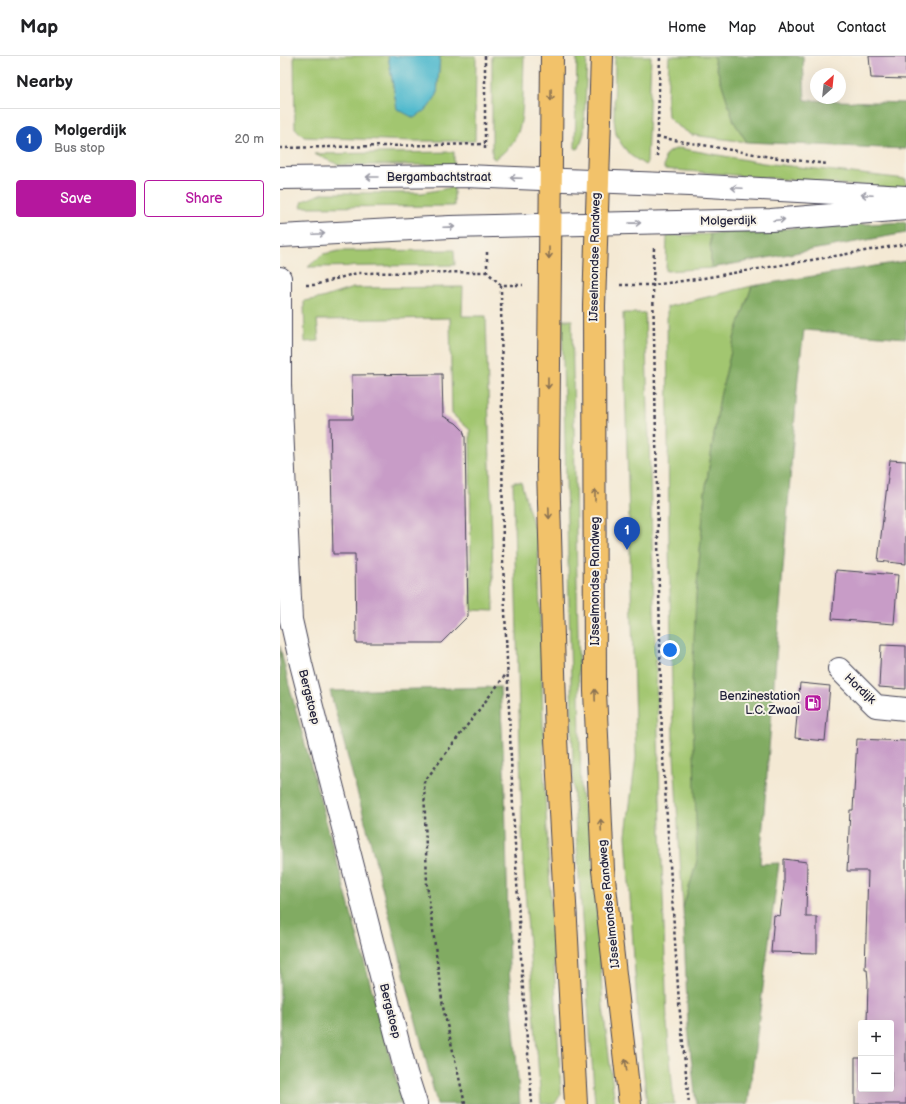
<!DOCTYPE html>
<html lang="en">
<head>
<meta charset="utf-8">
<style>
	:root { --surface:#fff; --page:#f6f6f6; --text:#202124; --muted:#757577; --line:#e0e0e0; --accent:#b5179e }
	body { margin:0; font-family:"Balsamiq Sans",sans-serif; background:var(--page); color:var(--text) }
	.controls { position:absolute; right:12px; bottom:12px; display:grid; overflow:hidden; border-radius:4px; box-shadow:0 4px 16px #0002 }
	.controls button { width:36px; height:36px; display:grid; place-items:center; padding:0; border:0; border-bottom:1px solid var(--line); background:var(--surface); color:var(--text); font:20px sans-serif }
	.compass { position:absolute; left:530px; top:12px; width:36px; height:36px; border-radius:50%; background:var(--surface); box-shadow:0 4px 16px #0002; rotate:27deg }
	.you { position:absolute; left:390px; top:594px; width:14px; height:14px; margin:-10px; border:3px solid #fff; border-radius:50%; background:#1a73e8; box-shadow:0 0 0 6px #1a73e833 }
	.badge { display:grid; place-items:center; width:26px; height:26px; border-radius:50%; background:var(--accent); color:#fff; font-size:13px; font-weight:700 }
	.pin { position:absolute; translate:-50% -33px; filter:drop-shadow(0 1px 2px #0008) }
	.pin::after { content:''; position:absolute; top:21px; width:14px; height:12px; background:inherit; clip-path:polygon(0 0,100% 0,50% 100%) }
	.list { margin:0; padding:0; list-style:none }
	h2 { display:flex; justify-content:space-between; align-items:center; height:52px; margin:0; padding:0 16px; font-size:17px }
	h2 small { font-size:13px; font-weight:400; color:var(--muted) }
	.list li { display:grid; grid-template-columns:26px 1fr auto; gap:12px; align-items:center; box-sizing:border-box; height:60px; padding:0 16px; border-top:1px solid var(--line) }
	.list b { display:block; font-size:15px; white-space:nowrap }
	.list p { margin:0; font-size:13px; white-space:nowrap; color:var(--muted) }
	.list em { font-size:13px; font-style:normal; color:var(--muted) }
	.actions { display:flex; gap:8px; padding:12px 16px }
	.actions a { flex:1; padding:9px 0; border:1px solid var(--accent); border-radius:4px; text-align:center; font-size:14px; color:var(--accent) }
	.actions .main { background:var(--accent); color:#fff }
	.map { position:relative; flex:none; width:626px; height:1048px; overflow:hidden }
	header { display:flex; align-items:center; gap:24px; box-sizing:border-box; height:56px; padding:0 20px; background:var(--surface); border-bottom:1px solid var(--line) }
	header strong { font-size:19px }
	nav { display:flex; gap:22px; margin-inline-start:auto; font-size:14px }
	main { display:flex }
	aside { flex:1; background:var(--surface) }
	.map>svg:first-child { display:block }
	.green { fill:#a2c670; stroke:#627456 }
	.forest { fill:#81ab62; stroke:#52664e }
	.water { fill:#4fb9cd; stroke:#386e84 }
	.building { fill:#c89cc7 }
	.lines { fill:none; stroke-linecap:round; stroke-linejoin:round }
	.minor-casing { stroke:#424052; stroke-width:24 }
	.major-casing { stroke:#424052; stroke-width:24 }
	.path { stroke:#424052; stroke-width:2.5; stroke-dasharray:3 3; stroke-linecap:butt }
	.minor { stroke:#fff; stroke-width:22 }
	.major { stroke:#f2c26a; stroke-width:22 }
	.oneway { stroke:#8a7252 }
	.oneway2 { stroke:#9c9ca7 }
	.labels { text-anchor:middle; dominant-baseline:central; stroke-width:4; stroke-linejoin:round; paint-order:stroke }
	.street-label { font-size:12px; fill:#22223b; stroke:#f7f3e8 }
	.poi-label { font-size:12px; fill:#22223b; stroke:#f7f3e8; text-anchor:end }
</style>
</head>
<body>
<header>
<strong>Map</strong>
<nav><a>Home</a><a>Map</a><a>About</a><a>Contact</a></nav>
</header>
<main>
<aside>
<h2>Nearby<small></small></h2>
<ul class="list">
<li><span class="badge" style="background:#1a4fb4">1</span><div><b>Molgerdijk</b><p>Bus stop</p></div><em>20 m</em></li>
</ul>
<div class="actions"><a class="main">Save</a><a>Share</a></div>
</aside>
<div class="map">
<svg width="626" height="1048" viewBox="0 0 626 1048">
	<rect width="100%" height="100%" fill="#f7f3e8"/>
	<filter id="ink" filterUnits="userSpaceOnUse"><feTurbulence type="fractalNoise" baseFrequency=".025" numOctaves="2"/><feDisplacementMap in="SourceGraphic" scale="8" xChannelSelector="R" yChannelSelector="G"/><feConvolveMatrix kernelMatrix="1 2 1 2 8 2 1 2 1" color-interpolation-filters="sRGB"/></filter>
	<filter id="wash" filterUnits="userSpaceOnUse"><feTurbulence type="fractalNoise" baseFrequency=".012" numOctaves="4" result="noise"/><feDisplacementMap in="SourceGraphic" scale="16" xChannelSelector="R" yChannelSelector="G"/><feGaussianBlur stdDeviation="0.9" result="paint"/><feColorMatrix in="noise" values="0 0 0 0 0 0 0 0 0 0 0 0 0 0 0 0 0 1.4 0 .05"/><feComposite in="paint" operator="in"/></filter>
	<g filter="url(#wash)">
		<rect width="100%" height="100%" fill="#f4e9d4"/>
		<path class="green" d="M14 0H108L117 52 157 39 160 0H196L195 85H133L24 81 15 72Z
			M212 0H244C244 14 243 27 243 41 242 69 240 86 215 103L212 101Z
			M297 0H307L304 77 299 92 297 93 295 92Z
			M335 0H371L367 107 365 109 350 99 342 89 336 78 334 63Z
			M389 0H433L454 66 467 86 412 79 395 68 388 61 387 47Z
			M399 92 483 107 626 123V134L384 113 385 99 390 95Z
			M174 96V109H59L34 98Z
			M174 131V150L21 151 23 145 44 137H142Z
			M430 178 431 212 386 215 387 180Z
			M174 194 175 209 28 211 43 198 59 195Z
			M472 230 455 279 440 341 425 437 416 541 417 805 403 852 393 683 389 488 387 251Z
			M183 231 182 260H206L214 555 191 554 190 374 172 358 170 262 37 264 39 285 25 286 24 245 42 242 73 232Z
			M343 257H365L387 968 394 1048H367L358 965 346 779 356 701Z
			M282 264H292L301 737 312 785 323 951 335 1048H315L294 749Z
			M233 426H241L258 486 265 738 281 1038 275 1048H261L243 808Z"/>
		<path class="forest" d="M433 0H523L525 44 626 47V93L467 86 454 66Z
			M626 166V177L431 212 430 178 443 176Z
			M626 205V282L524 274 518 321 480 808 499 807 468 1048H416L408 972 403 852 417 805 412 626 416 541 425 437 440 341 455 279 472 230Z
			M0 590 9 629 123 1048H0Z
			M220 631 225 732 229 912 240 1048H157L90 784 50 635Z"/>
		<path class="water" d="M108 0H160L157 39 148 52 134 62 117 53Z"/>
		<g id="blocks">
			<path class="building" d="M589 0H626V23L591 22Z
				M162 318 163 360 176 367 183 374 185 381 188 560 161 587H76L75 498H53L50 363H73L72 319Z
				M610 404 626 405V508L598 505Z
				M556 514 618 519 614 568 552 563Z
				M601 589 626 590V633L599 631Z
				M520 627 550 630 545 685 515 682Z
				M577 683 626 685V1048H575V1002H581V1033H611V967H587L588 925 587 913H585L588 815H567L570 754H573Z
				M504 803 527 806 526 861H537V897L491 896 494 859 500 860 504 830Z"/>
		</g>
	</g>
	<g filter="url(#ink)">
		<use href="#blocks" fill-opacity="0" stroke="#424052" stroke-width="1"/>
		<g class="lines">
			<defs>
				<path id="minor" d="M0 122 185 120 409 129 626 141
					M0 180 170 171 491 164 626 153
					M0 222V329L11 564 21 608 126 1017 136 1048
					M559 613 596 650 626 653"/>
				<path id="major" d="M272 0 268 412 276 683 296 1048
					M322 0 314 250 315 635 323 814 350 1048"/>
			</defs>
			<use href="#minor" class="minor-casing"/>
			<use href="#major" class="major-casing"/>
			<path class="path" d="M205 0V95
				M377 81 491 101 547 108
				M0 92 205 88
				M377 101 380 0
				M374 192 373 229 382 686 399 947 409 1048
				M207 196V216L221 229H243
				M26 229H34L77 217 207 216
				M221 229 223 506 233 751 242 920 252 1048
				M340 229H373L424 222 626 188
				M185 1048 163 951 147 828 144 726 227 617"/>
			<use href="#minor" class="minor"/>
			<use href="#major" class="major"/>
		</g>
		<defs><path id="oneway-shaft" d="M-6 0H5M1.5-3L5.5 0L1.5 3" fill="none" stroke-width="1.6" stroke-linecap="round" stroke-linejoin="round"/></defs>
		<g class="oneway">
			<use href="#oneway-shaft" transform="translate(271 39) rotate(91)"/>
			<use href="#oneway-shaft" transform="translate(269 197) rotate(90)"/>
			<use href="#oneway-shaft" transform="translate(268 327) rotate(90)"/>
			<use href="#oneway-shaft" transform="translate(315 439) rotate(-90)"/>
			<use href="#oneway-shaft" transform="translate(269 457) rotate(88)"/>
			<use href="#oneway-shaft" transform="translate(315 639) rotate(-92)"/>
			<use href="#oneway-shaft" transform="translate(321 769) rotate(-93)"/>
			<use href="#oneway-shaft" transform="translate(346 1009) rotate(-97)"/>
		</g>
		<g class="oneway2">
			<use href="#oneway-shaft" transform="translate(92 121) rotate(180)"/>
			<use href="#oneway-shaft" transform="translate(236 122) rotate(-178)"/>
			<use href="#oneway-shaft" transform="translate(457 132) rotate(-177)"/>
			<use href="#oneway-shaft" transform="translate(587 139) rotate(-177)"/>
			<use href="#oneway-shaft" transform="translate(499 164) rotate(-5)"/>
			<use href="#oneway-shaft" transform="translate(355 167) rotate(-1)"/>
			<use href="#oneway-shaft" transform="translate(169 171) rotate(-2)"/>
			<use href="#oneway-shaft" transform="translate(39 178) rotate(-3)"/>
		</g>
	</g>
	<defs>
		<symbol id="fuel-square" viewBox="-11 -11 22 22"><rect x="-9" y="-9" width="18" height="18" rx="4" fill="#b5179e" stroke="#f7f3e8"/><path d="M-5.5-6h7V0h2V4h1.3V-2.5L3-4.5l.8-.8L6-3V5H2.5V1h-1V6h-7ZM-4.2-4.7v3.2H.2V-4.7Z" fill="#fff"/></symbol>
	</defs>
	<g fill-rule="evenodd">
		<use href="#fuel-square" x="523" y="637" width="20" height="20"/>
	</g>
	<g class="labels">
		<g class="street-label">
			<text x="159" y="121">Bergambachtstraat</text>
			<text transform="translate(448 165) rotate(-1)">Molgerdijk</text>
			<text transform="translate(315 201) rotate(-89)">IJsselmondse Randweg</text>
			<text transform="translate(315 525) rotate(-90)">IJsselmondse Randweg</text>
			<text transform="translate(580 633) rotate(43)">Hordijk</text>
			<text transform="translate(29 641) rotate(76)">Bergstoep</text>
			<text transform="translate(329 848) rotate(-96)">IJsselmondse Randweg</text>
			<text transform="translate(110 955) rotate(76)">Bergstoep</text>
		</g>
		<g class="poi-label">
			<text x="520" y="640">Benzinestation<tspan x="520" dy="14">L.C. Zwaal</tspan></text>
		</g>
	</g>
</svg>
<div class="controls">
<button>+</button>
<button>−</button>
</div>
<svg class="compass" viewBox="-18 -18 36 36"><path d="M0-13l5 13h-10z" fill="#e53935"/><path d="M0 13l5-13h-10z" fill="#757577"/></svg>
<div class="you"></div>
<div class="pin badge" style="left:347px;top:494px;background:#1a4fb4">1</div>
</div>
</main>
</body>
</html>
